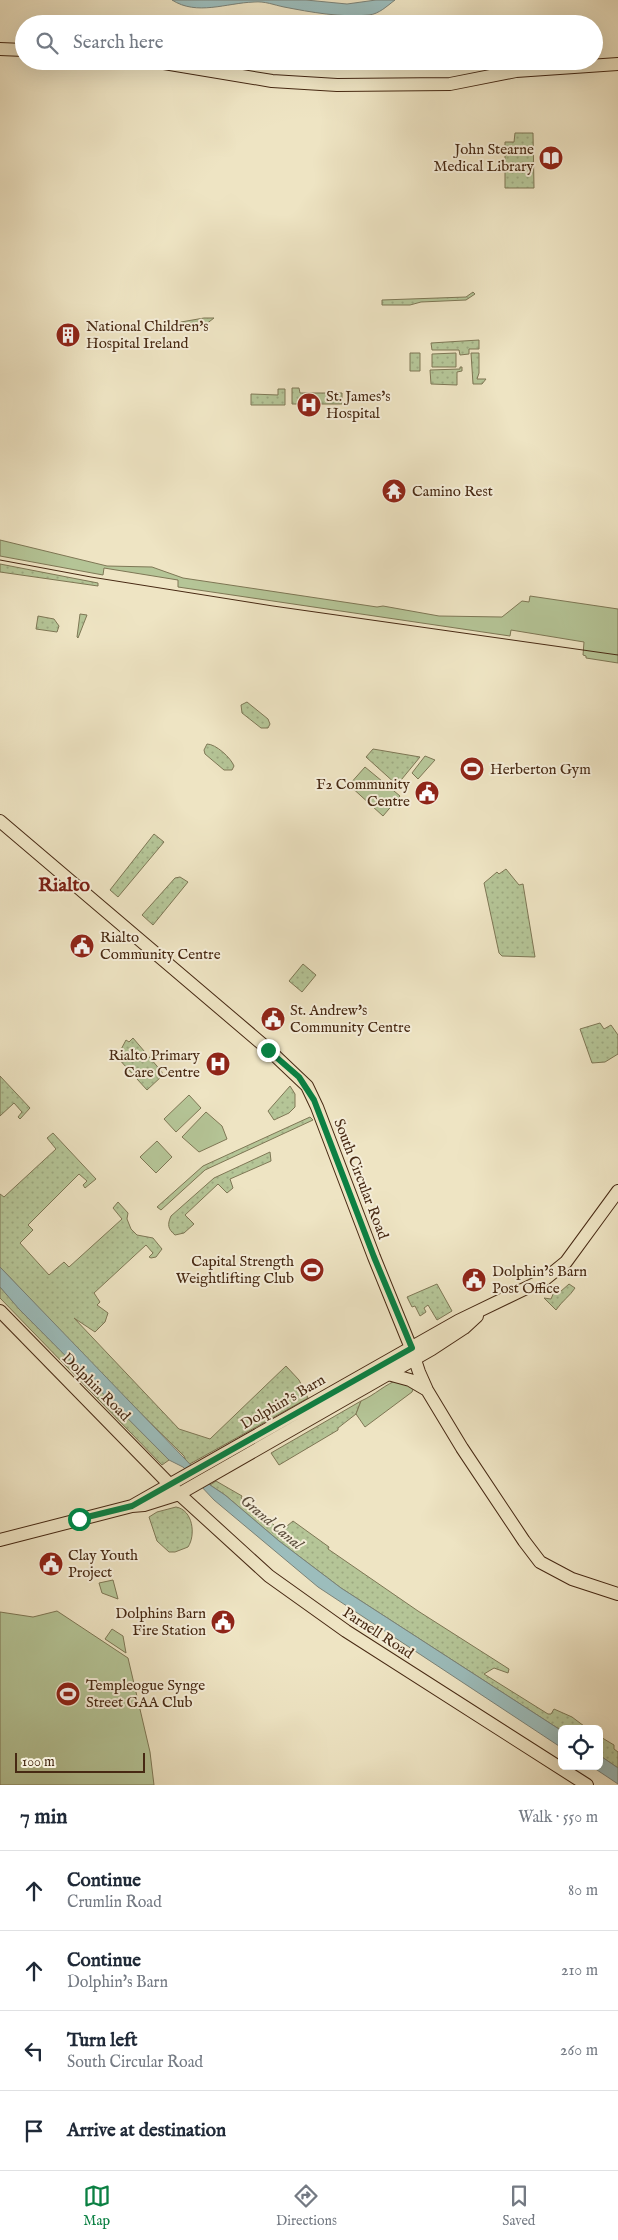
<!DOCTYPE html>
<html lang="en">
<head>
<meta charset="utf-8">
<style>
	:root { --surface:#fff; --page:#f6f6f7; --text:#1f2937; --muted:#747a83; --line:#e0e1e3; --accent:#0b8043 }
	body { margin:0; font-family:"IM FELL English",serif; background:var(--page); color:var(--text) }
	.controls { position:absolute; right:15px; bottom:15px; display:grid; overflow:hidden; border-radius:8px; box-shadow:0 5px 20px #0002 }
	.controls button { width:45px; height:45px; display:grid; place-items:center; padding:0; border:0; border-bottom:1px solid var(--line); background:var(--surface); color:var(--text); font:25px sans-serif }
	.scale { position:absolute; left:15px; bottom:12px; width:130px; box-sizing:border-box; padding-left:5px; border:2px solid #472913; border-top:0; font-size:14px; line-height:18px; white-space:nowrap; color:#472913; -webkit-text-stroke:4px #f4edd8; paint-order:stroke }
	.stop { position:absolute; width:15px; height:15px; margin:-11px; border:4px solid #0b8043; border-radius:50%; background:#fff }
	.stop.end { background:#0b8043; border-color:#fff; box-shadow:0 1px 5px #0008 }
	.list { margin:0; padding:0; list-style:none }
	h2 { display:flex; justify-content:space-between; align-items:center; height:65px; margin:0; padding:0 20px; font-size:21px }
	h2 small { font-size:16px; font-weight:400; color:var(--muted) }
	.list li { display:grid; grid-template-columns:32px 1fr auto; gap:15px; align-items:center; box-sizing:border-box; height:80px; padding:0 20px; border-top:1px solid var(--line) }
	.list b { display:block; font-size:19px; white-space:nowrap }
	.list p { margin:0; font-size:16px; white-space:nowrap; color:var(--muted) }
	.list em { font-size:16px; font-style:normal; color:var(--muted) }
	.icon { flex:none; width:28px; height:28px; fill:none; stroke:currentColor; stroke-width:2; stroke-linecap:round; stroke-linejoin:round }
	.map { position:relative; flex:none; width:618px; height:1785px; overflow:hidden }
	.search { position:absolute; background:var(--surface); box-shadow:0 5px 20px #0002; left:15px; right:15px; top:15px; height:55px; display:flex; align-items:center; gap:12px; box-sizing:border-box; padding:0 18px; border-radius:28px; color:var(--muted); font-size:19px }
	.sheet { height:385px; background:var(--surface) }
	nav { display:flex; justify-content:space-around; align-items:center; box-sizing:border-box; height:70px; border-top:1px solid var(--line); background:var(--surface); font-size:14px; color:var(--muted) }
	nav a { display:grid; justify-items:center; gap:2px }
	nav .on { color:var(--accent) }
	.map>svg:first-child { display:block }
	.grass { fill:url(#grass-dots); stroke:#7e7755 }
	.park { fill:#b5c597; stroke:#7e7755 }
	.water { fill:#9cbdbc; stroke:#7a8278 }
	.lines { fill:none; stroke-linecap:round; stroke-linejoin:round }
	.major-casing { stroke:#472913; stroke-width:14 }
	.major { stroke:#eee4c3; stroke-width:12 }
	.tram { stroke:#472913; stroke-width:1 }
	.route { stroke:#0b8043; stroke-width:6 }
	.labels { text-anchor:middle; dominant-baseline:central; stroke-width:4; stroke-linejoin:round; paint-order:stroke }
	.poi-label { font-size:15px; fill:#472913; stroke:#f4edd8; text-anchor:start }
	.street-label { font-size:15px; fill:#472913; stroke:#f4edd8 }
	.water-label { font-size:16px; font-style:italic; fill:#5c4e3d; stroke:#f4edd8 }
	.district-label { font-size:20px; font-weight:bold; fill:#7a1f14; stroke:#f4edd8 }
</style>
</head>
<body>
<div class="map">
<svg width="618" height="1785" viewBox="0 0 618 1785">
	<defs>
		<pattern id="grass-dots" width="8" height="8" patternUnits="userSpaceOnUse" patternTransform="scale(1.25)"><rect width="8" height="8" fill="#b5c597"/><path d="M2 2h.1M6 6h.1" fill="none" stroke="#9da981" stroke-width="1.8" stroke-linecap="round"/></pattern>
	</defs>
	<rect width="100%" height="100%" fill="#eee4c3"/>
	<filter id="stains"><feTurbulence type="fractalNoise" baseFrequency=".004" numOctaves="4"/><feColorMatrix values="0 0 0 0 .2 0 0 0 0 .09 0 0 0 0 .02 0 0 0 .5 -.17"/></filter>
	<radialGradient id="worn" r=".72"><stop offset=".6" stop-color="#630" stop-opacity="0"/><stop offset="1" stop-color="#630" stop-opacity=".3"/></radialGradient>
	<path class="grass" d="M515 133H533L534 188H505V142H514Z
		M473 292 475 294 466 300 421 302 410 305H382V300L466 297Z
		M204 318H214L205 325 178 326V324L181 322Z
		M479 340V349H469V354L460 355 459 350H432L431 343Z
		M410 353H420V371H410Z
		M456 353V367H432V354Z
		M471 353H479V373L477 379H486L482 384H473Z
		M460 367H462V371L457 372V385L431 384 430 370 460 369Z
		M292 388H299L300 393H342V404H292Z
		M278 389H285V405H251V394L278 395Z
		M0 564 98 583V586L0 572Z
		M80 614 87 615 78 638 77 637Z
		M38 616 54 619 59 626 57 632 36 629Z
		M247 702 268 719 270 724 268 728H261L242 713 241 705Z
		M207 744C216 744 231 758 234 766L232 770H224L205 754 204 750Z
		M373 749 420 757 397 785 366 757Z
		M154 834 164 842 118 897 110 890Z
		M506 869 519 885 523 884 535 957 502 956 499 953 484 883 497 872 499 874Z
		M180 877 188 882 153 925 142 915 175 878Z
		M303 964 316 975 302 992 289 981Z
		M600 1023 604 1029 611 1025 618 1035V1054L605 1062 592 1063 580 1029Z
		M133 1038 162 1072V1076L147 1090 117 1057 126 1040 129 1042Z
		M0 1076 30 1108 20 1119 18 1117 22 1112 14 1103 0 1116Z
		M290 1086 295 1094V1107L289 1113 274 1120 268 1111Z
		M310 1117 313 1120 205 1170 161 1210 157 1207 203 1166Z
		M53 1133 96 1179 85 1188 83 1185 87 1181 79 1174 28 1225 33 1230 20 1243 49 1275 64 1262 69 1267 122 1219 113 1208 118 1202 128 1213 127 1219 131 1229 137 1235 153 1238 162 1249 156 1257 151 1258 149 1257 153 1253 146 1245 94 1293 100 1302 97 1305 108 1313 105 1322 95 1332 74 1318 179 1429 210 1439 286 1366 299 1380 308 1398 188 1465 184 1456 104 1377 0 1267V1194L4 1197 56 1149 47 1138Z
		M270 1152 271 1161 230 1179 233 1188 227 1193 218 1184 185 1215 194 1224 184 1233 175 1235C168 1229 167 1225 171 1216L214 1178Z
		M437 1284 452 1311 437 1320 428 1305 424 1308 426 1312 420 1316 415 1306 412 1307 407 1297Z
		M569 1284 575 1288C570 1296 562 1301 556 1310L544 1298 551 1299 554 1292H560Z
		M0 1287 169 1460 162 1465 0 1298Z
		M361 1401 356 1414 338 1428V1430L279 1465 271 1453Z
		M216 1481 242 1496 241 1498 260 1516 265 1515 280 1532 293 1521 329 1547 328 1549 418 1611 509 1669 508 1673 494 1668 484 1674 548 1714H551L554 1709 572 1717 588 1729H562V1731L341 1588 279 1541 225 1495 210 1485Z
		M176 1507C193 1510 196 1535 188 1547L175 1552H169L157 1541 149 1517 157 1512Z
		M599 1736 614 1745V1749L618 1752V1768L599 1755Z"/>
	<path class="park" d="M0 540 107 566 152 567 183 578 377 607 383 606 439 616 502 617 522 601 529 602 530 596 618 609V663L586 658V656L583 655 584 642 511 630 510 636 178 587V580L104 568 103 575 0 556Z
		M425 756 435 760 418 779 412 773Z
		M365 767 400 796 383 816 349 785Z
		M189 1095 201 1108 176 1132 164 1119Z
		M206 1112 222 1126 227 1139 199 1152 182 1137Z
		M157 1141 172 1157 156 1173 140 1157Z
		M400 1379 414 1387 412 1392 365 1427 356 1414 361 1401C375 1395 385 1384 400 1379Z
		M113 1580 118 1599 102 1593 99 1583Z
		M57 1611 128 1658 150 1752 154 1785H0V1612L33 1617Z
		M112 1629 123 1636 126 1653 105 1639Z"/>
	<path class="water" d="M172 0H306L347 4 376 0H395C387 6 379 14 369 15 342 18 310 12 284 7 274 5 265 1 254 2 226 3 197 16 172 0Z
		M0 1267 210 1485 225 1495 279 1541 341 1588 562 1731V1748L318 1587 214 1500 183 1467 169 1460 19 1309 0 1287Z
		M599 1755 618 1768V1784L591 1766H599Z"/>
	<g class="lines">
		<defs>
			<path id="major" d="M0 49 24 50
				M152 61 272 81 337 85 450 84 516 71 618 64
				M0 821 268 1049 307 1086 317 1107 374 1257 411 1348 419 1372 427 1390 462 1448 524 1541 540 1562 572 1579 618 1594
				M0 1311 179 1494 269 1576 346 1631 587 1785
				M388 1374 410 1380 427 1390
				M132 1506 458 1321 545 1279 566 1262 618 1191
				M0 1540 132 1506 144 1505 179 1494 432 1349 464 1328 477 1316"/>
		</defs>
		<use href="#major" class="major-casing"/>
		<use href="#major" class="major"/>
		<path class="tram" d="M0 560 91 577 273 606 618 655"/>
	</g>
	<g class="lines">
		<path class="route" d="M79 1519 132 1506 412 1348 374 1257 314 1100 299 1077 268 1050"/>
	</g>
	<defs>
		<symbol id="library-disc" viewBox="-11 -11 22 22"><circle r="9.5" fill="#8f2418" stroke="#f4edd8"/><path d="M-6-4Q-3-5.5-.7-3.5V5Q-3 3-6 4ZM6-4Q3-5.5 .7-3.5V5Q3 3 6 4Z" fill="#fff"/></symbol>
		<symbol id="building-disc" viewBox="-11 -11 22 22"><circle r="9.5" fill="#8f2418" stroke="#f4edd8"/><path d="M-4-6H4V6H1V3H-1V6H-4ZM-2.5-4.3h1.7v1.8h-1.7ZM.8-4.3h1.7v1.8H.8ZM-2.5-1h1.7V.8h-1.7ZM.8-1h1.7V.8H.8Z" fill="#fff"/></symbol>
		<symbol id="hospital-disc" viewBox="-11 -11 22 22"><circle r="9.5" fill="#8f2418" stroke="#f4edd8"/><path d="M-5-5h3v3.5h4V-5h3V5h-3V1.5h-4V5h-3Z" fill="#fff"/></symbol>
		<symbol id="temple-disc" viewBox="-11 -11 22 22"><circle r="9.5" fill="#8f2418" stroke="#f4edd8"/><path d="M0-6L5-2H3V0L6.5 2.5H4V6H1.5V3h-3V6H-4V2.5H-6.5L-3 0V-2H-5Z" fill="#fff"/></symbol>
		<symbol id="stadium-disc" viewBox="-11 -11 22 22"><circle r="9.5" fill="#8f2418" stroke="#f4edd8"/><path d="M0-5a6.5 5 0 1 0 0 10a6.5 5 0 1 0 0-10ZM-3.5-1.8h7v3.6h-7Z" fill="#fff"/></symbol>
		<symbol id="civic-disc" viewBox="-11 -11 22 22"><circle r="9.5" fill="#8f2418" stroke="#f4edd8"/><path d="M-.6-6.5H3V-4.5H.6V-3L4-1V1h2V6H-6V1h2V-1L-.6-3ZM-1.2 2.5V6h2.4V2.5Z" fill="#fff"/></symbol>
	</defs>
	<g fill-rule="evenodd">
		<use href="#library-disc" x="537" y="144" width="28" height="28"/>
		<use href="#building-disc" x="54" y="321" width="28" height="28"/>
		<use href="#hospital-disc" x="295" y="391" width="28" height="28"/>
		<use href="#temple-disc" x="380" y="477" width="28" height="28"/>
		<use href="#stadium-disc" x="458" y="755" width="28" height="28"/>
		<use href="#civic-disc" x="413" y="779" width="28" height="28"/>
		<use href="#civic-disc" x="68" y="932" width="28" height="28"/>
		<use href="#civic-disc" x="259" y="1005" width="28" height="28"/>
		<use href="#hospital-disc" x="204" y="1050" width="28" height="28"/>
		<use href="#stadium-disc" x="298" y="1256" width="28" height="28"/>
		<use href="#civic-disc" x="460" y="1266" width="28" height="28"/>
		<use href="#civic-disc" x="37" y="1550" width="28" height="28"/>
		<use href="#civic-disc" x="209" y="1608" width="28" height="28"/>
		<use href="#stadium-disc" x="54" y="1680" width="28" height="28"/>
	</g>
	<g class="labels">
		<g class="poi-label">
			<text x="534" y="149" text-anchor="end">John Stearne<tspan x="534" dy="17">Medical Library</tspan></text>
			<text x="86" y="326">National Children's<tspan x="86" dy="17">Hospital Ireland</tspan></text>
			<text x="326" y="396">St. James's<tspan x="326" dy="17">Hospital</tspan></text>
			<text x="412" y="491">Camino Rest</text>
			<text x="490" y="769">Herberton Gym</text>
			<text x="410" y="784" text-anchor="end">F2 Community<tspan x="410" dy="17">Centre</tspan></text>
			<text x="100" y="937">Rialto<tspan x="100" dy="17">Community Centre</tspan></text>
			<text x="290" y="1010">St. Andrew's<tspan x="290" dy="17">Community Centre</tspan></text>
			<text x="200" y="1055" text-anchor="end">Rialto Primary<tspan x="200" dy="17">Care Centre</tspan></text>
			<text x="294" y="1261" text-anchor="end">Capital Strength<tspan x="294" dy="17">Weightlifting Club</tspan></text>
			<text x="492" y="1271">Dolphin’s Barn<tspan x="492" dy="17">Post Office</tspan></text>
			<text x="68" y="1555">Clay Youth<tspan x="68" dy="17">Project</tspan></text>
			<text x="206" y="1613" text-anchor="end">Dolphins Barn<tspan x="206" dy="17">Fire Station</tspan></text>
			<text x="86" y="1685">Templeogue Synge<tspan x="86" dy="17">Street GAA Club</tspan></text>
		</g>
		<g class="street-label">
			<text transform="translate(361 1179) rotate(69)">South Circular Road</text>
			<text transform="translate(96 1387) rotate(45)">Dolphin Road</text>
			<text transform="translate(283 1402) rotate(-30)">Dolphin's Barn</text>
			<text transform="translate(378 1633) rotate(33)">Parnell Road</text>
		</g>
		<g class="water-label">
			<text transform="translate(271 1523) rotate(40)">Grand Canal</text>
		</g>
		<g class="district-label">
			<text x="64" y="885">Rialto</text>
		</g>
	</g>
	<rect width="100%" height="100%" filter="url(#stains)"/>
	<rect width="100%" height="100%" fill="url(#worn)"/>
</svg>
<div class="controls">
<button><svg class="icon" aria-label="locate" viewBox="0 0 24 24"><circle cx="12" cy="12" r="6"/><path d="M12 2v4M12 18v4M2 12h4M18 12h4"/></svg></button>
</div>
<div class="scale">100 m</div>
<div class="stop" style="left:79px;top:1519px"></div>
<div class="stop end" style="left:268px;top:1050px"></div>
<div class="search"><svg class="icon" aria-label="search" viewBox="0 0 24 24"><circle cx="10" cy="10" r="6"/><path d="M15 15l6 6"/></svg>Search here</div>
</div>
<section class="sheet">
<h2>7 min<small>Walk · 550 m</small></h2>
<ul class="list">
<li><svg class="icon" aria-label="ahead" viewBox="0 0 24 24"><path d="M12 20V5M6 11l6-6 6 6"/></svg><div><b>Continue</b><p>Crumlin Road</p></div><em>80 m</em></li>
<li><svg class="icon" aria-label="ahead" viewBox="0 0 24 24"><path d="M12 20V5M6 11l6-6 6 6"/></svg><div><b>Continue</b><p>Dolphin's Barn</p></div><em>210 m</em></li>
<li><svg class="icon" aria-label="left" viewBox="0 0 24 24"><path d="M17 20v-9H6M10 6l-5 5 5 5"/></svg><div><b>Turn left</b><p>South Circular Road</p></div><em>260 m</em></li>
<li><svg class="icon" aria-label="arrive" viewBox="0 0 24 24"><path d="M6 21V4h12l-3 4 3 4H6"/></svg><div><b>Arrive at destination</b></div></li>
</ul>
</section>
<nav>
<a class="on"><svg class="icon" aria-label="map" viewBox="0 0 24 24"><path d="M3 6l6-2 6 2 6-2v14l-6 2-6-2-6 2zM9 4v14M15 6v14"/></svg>Map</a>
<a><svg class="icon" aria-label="directions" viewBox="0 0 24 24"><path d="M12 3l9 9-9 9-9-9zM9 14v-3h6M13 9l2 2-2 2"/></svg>Directions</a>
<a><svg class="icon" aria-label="saved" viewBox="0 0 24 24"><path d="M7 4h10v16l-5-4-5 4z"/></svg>Saved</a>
</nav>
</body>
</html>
